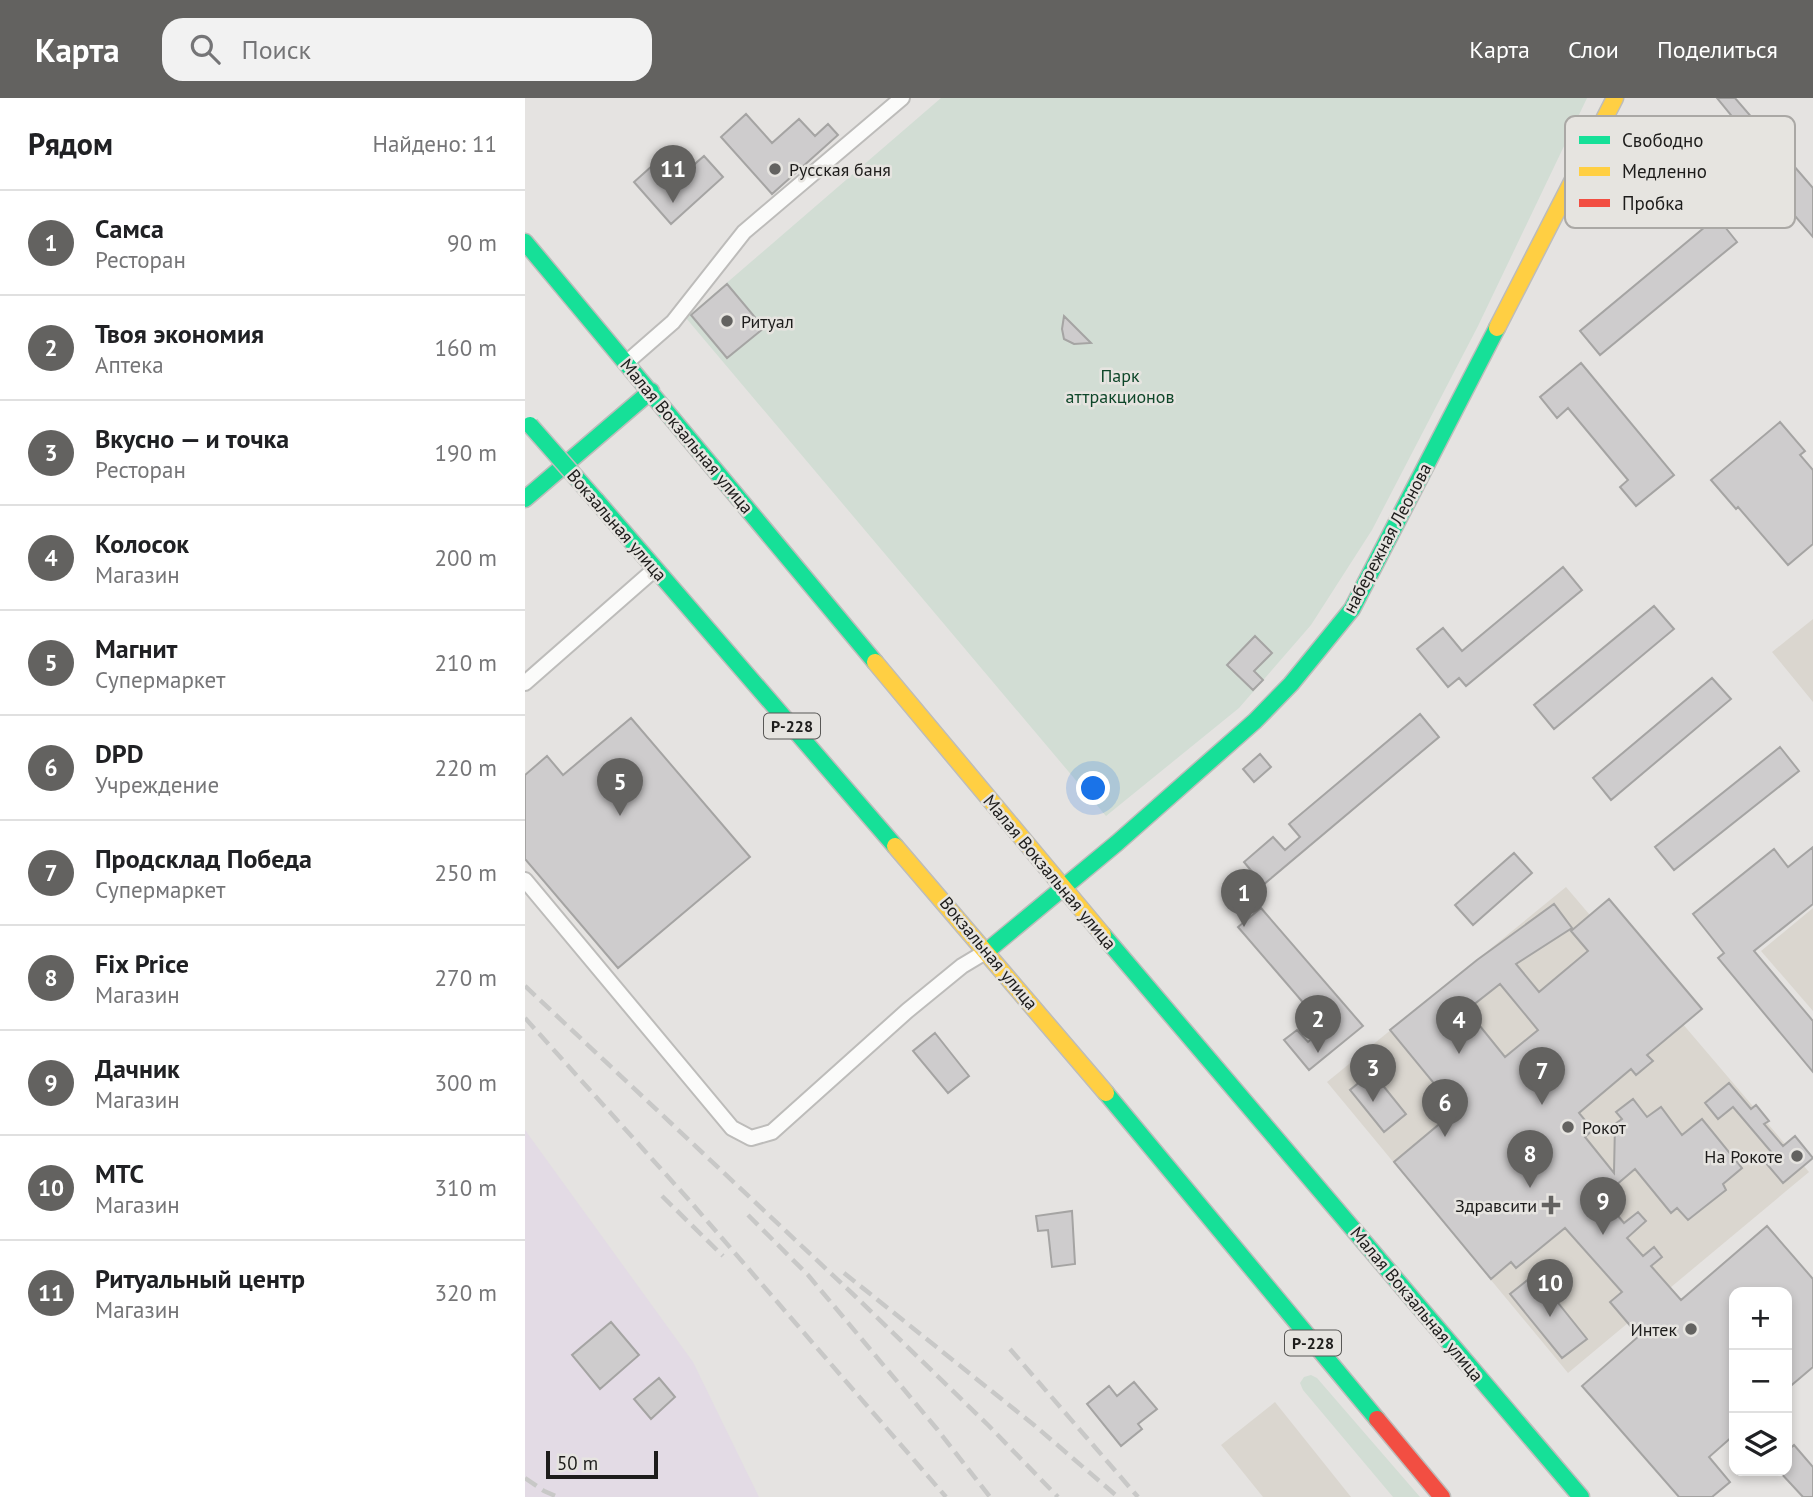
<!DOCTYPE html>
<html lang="ru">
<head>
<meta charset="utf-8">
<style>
	:root { --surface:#fff; --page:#f2f2f2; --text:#202124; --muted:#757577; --line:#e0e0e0; --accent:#636260 }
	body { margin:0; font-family:"PT Sans",sans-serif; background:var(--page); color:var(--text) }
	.controls { position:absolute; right:21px; bottom:21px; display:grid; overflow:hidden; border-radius:14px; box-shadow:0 4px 10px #0003 }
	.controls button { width:63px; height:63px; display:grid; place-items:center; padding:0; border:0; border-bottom:2px solid var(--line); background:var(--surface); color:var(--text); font:35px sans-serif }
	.scale { position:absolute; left:21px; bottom:18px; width:112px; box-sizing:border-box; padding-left:7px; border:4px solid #1d1c1b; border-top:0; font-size:19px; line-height:24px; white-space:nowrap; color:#1d1c1b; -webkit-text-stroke:5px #e6e4e0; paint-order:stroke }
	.you { position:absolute; left:569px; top:691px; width:24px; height:24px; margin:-18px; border:5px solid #fff; border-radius:50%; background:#1a73e8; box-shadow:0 0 0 10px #1a73e833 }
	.badge { display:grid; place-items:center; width:46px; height:46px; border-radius:50%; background:var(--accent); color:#fff; font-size:23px; font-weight:700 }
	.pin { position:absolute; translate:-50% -58px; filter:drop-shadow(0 2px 4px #0008) }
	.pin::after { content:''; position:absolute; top:37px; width:24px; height:21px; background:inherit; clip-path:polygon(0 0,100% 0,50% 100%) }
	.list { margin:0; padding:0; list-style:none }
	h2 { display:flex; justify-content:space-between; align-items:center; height:91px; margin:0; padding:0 28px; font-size:30px }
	h2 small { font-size:23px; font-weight:400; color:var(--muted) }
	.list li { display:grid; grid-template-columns:46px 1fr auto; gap:21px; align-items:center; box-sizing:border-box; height:105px; padding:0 28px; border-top:2px solid var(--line) }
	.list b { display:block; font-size:26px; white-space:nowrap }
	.list p { margin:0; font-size:23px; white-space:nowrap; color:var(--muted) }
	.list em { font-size:23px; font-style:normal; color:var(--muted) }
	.icon { flex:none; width:38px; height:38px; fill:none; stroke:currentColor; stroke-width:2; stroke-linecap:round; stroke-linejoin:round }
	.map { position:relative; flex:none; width:1288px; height:1399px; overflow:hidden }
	header { display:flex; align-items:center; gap:42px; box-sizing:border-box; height:98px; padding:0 35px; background:var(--accent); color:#fff }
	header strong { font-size:33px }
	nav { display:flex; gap:38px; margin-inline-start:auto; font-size:24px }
	.search { width:490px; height:63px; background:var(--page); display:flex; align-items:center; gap:18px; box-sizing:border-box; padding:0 24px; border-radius:21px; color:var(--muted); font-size:26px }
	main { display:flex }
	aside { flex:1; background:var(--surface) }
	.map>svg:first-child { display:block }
	.built { fill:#dad6cf }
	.industrial { fill:#e3dbe5 }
	.green { fill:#d2ddd4 }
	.building { fill:#cecccd; stroke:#a5a4a3; stroke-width:2; fill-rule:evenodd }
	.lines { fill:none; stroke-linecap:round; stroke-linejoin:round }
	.street-casing { stroke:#bdbcba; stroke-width:18 }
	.fast-casing { stroke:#bdbcba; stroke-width:19 }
	.slow-casing { stroke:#bdbcba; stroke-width:19 }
	.jam-casing { stroke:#bdbcba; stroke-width:19 }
	.street { stroke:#fbfbfa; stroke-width:14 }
	.fast { stroke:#16e098; stroke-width:16 }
	.slow { stroke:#ffcf43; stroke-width:16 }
	.jam { stroke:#f24e42; stroke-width:16 }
	.rail { stroke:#c8c8c7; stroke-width:4.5; stroke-dasharray:14 7; stroke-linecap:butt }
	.fast-bridge-casing { stroke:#c0bfbe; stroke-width:19; stroke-linecap:butt }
	.fast-bridge { stroke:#16e098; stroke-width:16 }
	.poi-dot { fill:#636260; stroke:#e6e4e0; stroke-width:2.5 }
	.labels { text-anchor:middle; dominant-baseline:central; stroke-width:5; stroke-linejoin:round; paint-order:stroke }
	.shield { fill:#e6e4e0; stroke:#595856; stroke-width:2 }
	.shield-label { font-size:16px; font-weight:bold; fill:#1d1c1b }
	.poi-label { font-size:18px; fill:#1d1c1b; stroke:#e6e4e0; text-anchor:start }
	.park-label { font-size:18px; fill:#0e4629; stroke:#e6e4e0 }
	.street-label { font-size:18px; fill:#1d1c1b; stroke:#e6e4e0 }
	.key { fill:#e6e4e0; stroke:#aaa8a5; stroke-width:2 }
	.key-label { font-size:19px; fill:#1d1c1b }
</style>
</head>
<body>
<header>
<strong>Карта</strong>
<div class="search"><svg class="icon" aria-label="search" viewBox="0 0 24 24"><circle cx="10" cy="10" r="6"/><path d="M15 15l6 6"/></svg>Поиск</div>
<nav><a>Карта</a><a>Слои</a><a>Поделиться</a></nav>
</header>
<main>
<aside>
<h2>Рядом<small>Найдено: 11</small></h2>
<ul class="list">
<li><span class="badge">1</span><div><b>Самса</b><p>Ресторан</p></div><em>90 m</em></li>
<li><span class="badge">2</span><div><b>Твоя экономия</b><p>Аптека</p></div><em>160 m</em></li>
<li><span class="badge">3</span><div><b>Вкусно — и точка</b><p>Ресторан</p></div><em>190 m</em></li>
<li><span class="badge">4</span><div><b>Колосок</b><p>Магазин</p></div><em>200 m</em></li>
<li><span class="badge">5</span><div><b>Магнит</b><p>Супермаркет</p></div><em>210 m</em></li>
<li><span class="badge">6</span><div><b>DPD</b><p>Учреждение</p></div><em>220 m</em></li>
<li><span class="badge">7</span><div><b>Продсклад Победа</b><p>Супермаркет</p></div><em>250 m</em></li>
<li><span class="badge">8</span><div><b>Fix Price</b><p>Магазин</p></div><em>270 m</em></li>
<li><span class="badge">9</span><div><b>Дачник</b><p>Магазин</p></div><em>300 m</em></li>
<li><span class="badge">10</span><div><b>МТС</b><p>Магазин</p></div><em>310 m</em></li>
<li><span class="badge">11</span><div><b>Ритуальный центр</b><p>Магазин</p></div><em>320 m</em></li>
</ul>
</aside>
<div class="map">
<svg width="1288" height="1399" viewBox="0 0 1288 1399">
	<rect width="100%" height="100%" fill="#e5e3e1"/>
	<path class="built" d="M1288 521V604L1247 554Z
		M1041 789 1284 1074 1043 1275 802 984Z
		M1288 810V913L1236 853Z
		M750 1304 826 1399H738L696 1347Z"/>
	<path class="industrial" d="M0 1032 168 1264 234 1399H0Z"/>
	<path class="green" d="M416 0H1062L953 228 847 432 786 527 714 610 581 718 161 220Z
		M786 1277 792 1280 895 1399H868L778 1292 775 1285 779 1279Z"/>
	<path class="building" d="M1192 0H1210L1288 90V139L1193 28 1206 17Z
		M221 16 247 45 274 21 290 38 303 26 313 37 247 96 196 39Z
		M146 51 164 71 179 58 198 79 146 126 109 84Z
		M1192 119 1212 144 1075 257 1055 233Z
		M202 186 239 230 202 260 166 217Z
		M539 218 566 245 549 246 539 241 537 231Z
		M1056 265 1149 377 1111 408 1095 389 1103 382 1043 310 1032 320 1015 299Z
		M1255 324 1280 353 1275 357 1288 372V446L1263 467 1213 409 1211 411 1186 382Z
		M1038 469 1057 492 941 588 934 580 923 589 892 551 918 530 937 553Z
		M1129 508 1149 531 1029 631 1009 607Z
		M730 538 747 555 729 573 738 582 728 592 702 567Z
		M1187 580 1206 601 1086 702 1068 680Z
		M895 616 914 639 738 787 719 764 748 739 760 752 775 739 764 726Z
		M106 620 225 759 93 870 0 761V677L22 658 38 677Z
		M1255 649 1274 673 1149 772 1130 749Z
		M735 656 746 669 729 684 718 671Z
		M1288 749V806L1229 853 1288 923V974L1193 860 1199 855 1168 816 1249 751 1263 769Z
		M989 755 1007 775 948 827 930 807Z
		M1084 801 1177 911 1122 957 1128 963 1111 977 1106 971 1054 1015 1068 1032 1060 1039 1089 1075 1090 1026 1097 1021 1091 1014 1108 1001 1122 1019 1136 1009 1157 1037 1177 1021 1217 1070 1198 1086 1201 1092 1163 1122 1152 1110 1146 1115 1110 1071 1077 1099 1099 1125 1113 1114 1121 1123 1102 1140 1118 1158 1129 1149 1137 1159 1126 1168 1156 1202 1242 1128 1288 1181V1269L1262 1291V1194H1209V1337L1184 1359 1205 1384 1187 1399H1154L1057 1288 1114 1238 1085 1204 1097 1194 1040 1130 991 1170 986 1164 966 1181 869 1064 931 1012 865 932 952 862 1029 806 1047 830 991 866 1014 894 1063 853 1046 833ZM975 886 1013 932 980 959 942 912Z
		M736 810 838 928 784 972 759 942 772 932 783 944 800 930 713 829Z
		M410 935 444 978 423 995 388 953Z
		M847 974 881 1016 859 1034 825 992Z
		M1204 985 1226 1011 1231 1007 1244 1023 1239 1026 1258 1048 1270 1038 1288 1060 1258 1085 1240 1064 1248 1056 1208 1009 1193 1021 1180 1005Z
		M547 1113 550 1166 527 1169 523 1132 513 1133 511 1118Z
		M1010 1176 1062 1241 1037 1260 985 1196Z
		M86 1224 114 1257 75 1291 47 1257Z
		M134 1280 150 1299 126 1321 109 1301Z
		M609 1284 632 1311 613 1326 617 1331 596 1348 562 1306 584 1288 592 1298Z
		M1269 1347 1288 1369V1399H1278L1254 1373H1262V1353Z"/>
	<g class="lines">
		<defs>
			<path id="street" d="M101 265 148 224 219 134 377 0
				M0 585 130 471
				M0 782 207 1030 226 1040 247 1034 382 913 437 868 462 853"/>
			<path id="fast" d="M0 144 350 564
				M0 401 126 293
				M71 402 370 748
				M578 837 1056 1399
				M462 853 592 745 730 623 766 586 827 511 972 230
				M581 995 852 1321"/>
			<path id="slow" d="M972 230 1090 0
				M350 564 578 837
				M370 748 581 995"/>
			<path id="jam" d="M852 1321 917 1399"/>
		</defs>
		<use href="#street" class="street-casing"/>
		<use href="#fast" class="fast-casing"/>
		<use href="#slow" class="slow-casing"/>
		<use href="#jam" class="jam-casing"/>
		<use href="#street" class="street"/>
		<use href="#fast" class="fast"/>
		<use href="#slow" class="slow"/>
		<use href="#jam" class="jam"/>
		<path class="rail" d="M0 888 331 1199 463 1327 533 1399
			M0 920 164 1102 421 1399
			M137 1098 198 1158
			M223 1117 283 1177 412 1331 465 1399
			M319 1175 509 1327 593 1399
			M485 1251 613 1399
			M0 1380 19 1393 33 1399"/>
		<defs>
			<path id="fast-bridge" d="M5 327 71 402"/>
		</defs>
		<use href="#fast-bridge" class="fast-bridge-casing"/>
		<use href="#fast-bridge" class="fast-bridge"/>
	</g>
	<g class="poi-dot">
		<circle cx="250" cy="71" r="7"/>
		<circle cx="202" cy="223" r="7"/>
		<circle cx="1043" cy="1029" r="7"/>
		<circle cx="1272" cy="1058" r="7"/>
		<path d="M1022.5 1096.5h7v7h7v7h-7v7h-7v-7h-7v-7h7z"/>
		<circle cx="1166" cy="1231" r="7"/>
	</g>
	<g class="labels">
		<g class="shield">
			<rect x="239" y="615.5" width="56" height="25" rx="5"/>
			<rect x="760" y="1232.5" width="56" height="25" rx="5"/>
		</g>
		<g class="shield-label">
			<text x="267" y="628">Р-228</text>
			<text x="788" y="1245">Р-228</text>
		</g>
		<g class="poi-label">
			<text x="264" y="71">Русская баня</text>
			<text x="216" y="223">Ритуал</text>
			<text x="1057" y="1029">Рокот</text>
			<text x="1258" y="1058" text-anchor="end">На Рокоте</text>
			<text x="1012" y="1107" text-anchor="end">Здравсити</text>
			<text x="1152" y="1231" text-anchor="end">Интек</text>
		</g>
		<g class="park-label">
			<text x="595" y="277">Парк<tspan x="595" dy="21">аттракционов</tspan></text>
		</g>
		<g class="street-label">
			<text transform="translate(162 338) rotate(50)">Малая Вокзальная улица</text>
			<text transform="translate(92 427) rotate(49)">Вокзальная улица</text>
			<text transform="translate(862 440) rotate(-62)">набережная Леонова</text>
			<text transform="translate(525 774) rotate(50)">Малая Вокзальная улица</text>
			<text transform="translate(464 855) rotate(50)">Вокзальная улица</text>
			<text transform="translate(892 1206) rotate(50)">Малая Вокзальная улица</text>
		</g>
	</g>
	<rect x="1040" y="18" width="230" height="112" rx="10" class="key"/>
	<rect x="1054" y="38" width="31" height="8" fill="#16e098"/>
	<rect x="1054" y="69" width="31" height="9" fill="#ffcf43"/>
	<rect x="1054" y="101" width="31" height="8" fill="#f24e42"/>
	<g class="key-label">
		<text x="1097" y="49">Свободно</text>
		<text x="1097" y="80">Медленно</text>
		<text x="1097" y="112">Пробка</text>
	</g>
</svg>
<div class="controls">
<button>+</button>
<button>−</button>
<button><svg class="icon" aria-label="layers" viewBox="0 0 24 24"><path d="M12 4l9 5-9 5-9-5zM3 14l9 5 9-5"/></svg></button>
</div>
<div class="scale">50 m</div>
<div class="you"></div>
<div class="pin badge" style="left:719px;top:829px">1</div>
<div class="pin badge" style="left:793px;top:955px">2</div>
<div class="pin badge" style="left:848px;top:1004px">3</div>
<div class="pin badge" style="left:934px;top:956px">4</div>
<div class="pin badge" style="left:95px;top:718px">5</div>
<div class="pin badge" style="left:920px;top:1039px">6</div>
<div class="pin badge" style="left:1017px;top:1007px">7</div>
<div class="pin badge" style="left:1005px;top:1090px">8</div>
<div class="pin badge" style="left:1078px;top:1137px">9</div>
<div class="pin badge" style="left:1025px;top:1219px">10</div>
<div class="pin badge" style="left:148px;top:105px">11</div>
</div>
</main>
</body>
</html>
